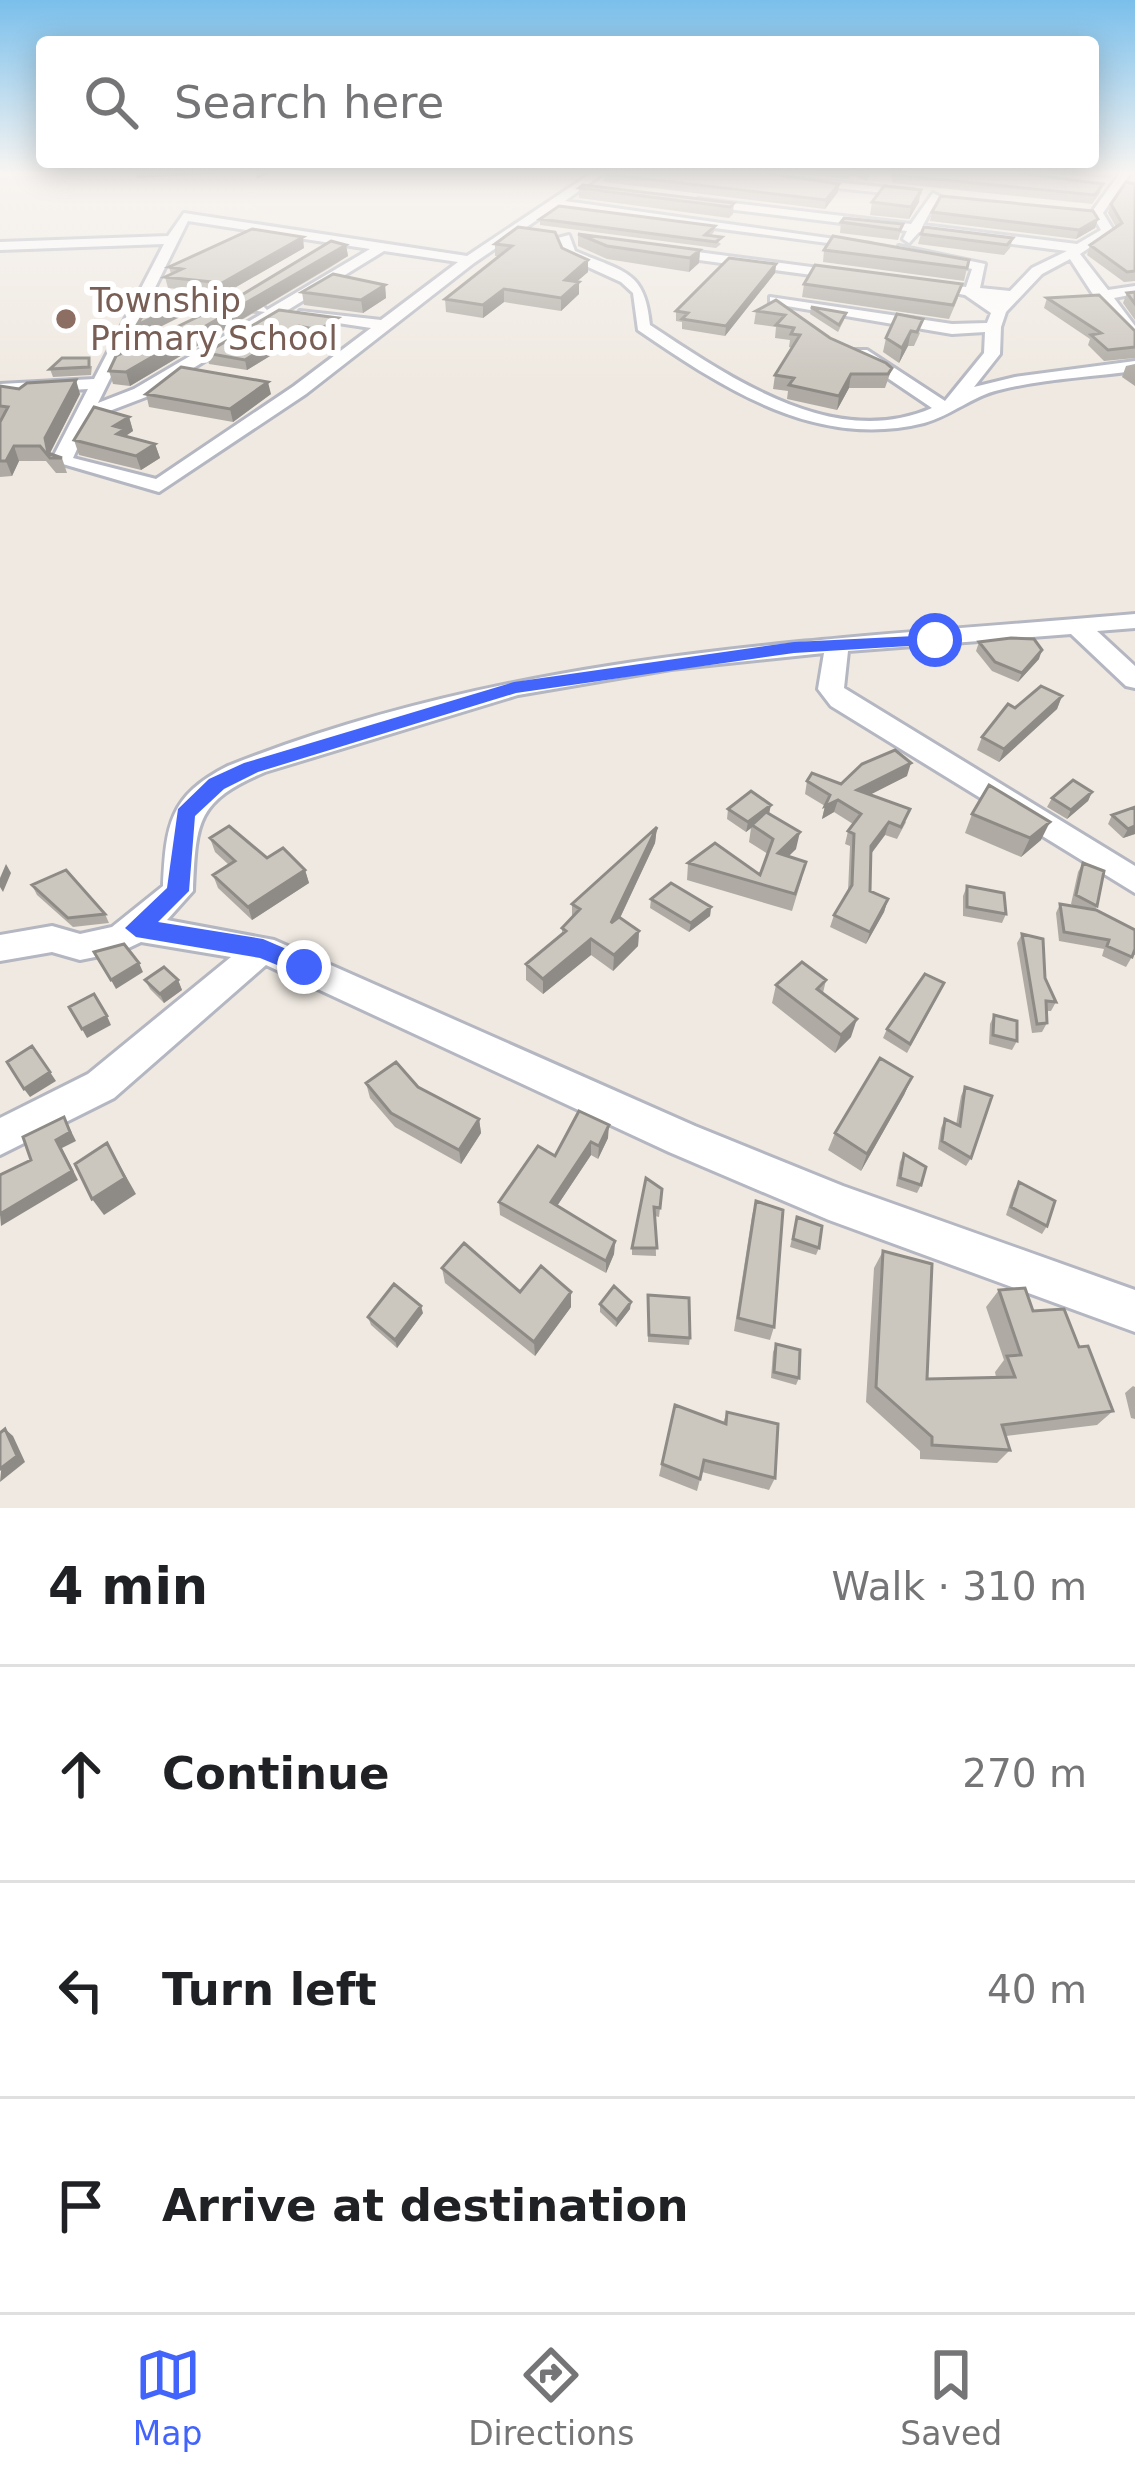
<!DOCTYPE html>
<html lang="en">
<head>
<meta charset="utf-8">
<style>
	:root { --surface:#fff; --page:#f6f6f6; --text:#202124; --muted:#757577; --line:#e0e0e0; --accent:#4264fb }
	body { margin:0; font-family:"DejaVu Sans",sans-serif; background:var(--page); color:var(--text) }
	.stop { position:absolute; width:36px; height:36px; margin:-27px; border:9px solid #4264fb; border-radius:50%; background:#fff }
	.stop.end { background:#4264fb; border-color:#fff; box-shadow:0 3px 12px #0008 }
	.list { margin:0; padding:0; list-style:none }
	h2 { display:flex; justify-content:space-between; align-items:center; height:156px; margin:0; padding:0 48px; font-size:51px }
	h2 small { font-size:39px; font-weight:400; color:var(--muted) }
	.list li { display:grid; grid-template-columns:78px 1fr auto; gap:36px; align-items:center; box-sizing:border-box; height:216px; padding:0 48px; border-top:3px solid var(--line) }
	.list b { display:block; font-size:45px; white-space:nowrap }
	.list em { font-size:39px; font-style:normal; color:var(--muted) }
	.icon { flex:none; width:66px; height:66px; fill:none; stroke:currentColor; stroke-width:2; stroke-linecap:round; stroke-linejoin:round }
	.map { position:relative; flex:none; width:1135px; height:1508px; overflow:hidden }
	.search { position:absolute; background:var(--surface); box-shadow:0 6px 30px #0003; left:36px; right:36px; top:36px; height:132px; display:flex; align-items:center; gap:30px; box-sizing:border-box; padding:0 42px; border-radius:12px; color:var(--muted); font-size:45px }
	.sheet { height:804px; background:var(--surface) }
	nav { display:flex; justify-content:space-around; align-items:center; box-sizing:border-box; height:168px; border-top:3px solid var(--line); background:var(--surface); font-size:33px; color:var(--muted) }
	nav a { display:grid; justify-items:center; gap:6px }
	nav .on { color:var(--accent) }
	.map>svg:first-child { display:block }
	.lines { fill:none; stroke-linecap:round; stroke-linejoin:round }
	.street-casing { stroke:#b4b7c1; stroke-width:6 }
	.street { fill:#fff; fill-rule:evenodd }
	.wall { fill:#afaba4 }
	.shaded-wall { fill:#8e8b86 }
	.building { fill:#cbc7bf; stroke:#8e8b86; stroke-width:3 }
	.route { fill:#4264fb }
	.education-dot { fill:#8d6e63; stroke:#fff; stroke-width:4.5 }
	.labels { text-anchor:middle; dominant-baseline:central; stroke-width:12; stroke-linejoin:round; paint-order:stroke }
	.far-education-label { font-size:33px; fill:#785e54; stroke:#fff; text-anchor:start }
</style>
</head>
<body>
<div class="map">
<svg width="1135" height="1508" viewBox="0 0 1135 1508">
	<rect width="100%" height="100%" fill="#efe9e1"/>
	<g class="lines">
		<defs>
			<path id="street" d="M593 172H605L565 201 871 244 865 248 556 207 474 263 306 394 159 492 56 462 54 455 88 389 0 394V384L94 379 164 244 0 250V242L168 236 184 213 467 256ZM188 221 370 249 267 310 261 304 157 292V298L162 299 265 312 134 389 98 403ZM384 251 458 262 381 320 300 311 298 314 305 318 371 328 294 386 156 479 73 458 91 418 146 397Z
				M1121 172H1131L1103 213 1114 231 1080 254 1108 290 1135 286V294L1114 298 1135 326V341L1096 299 1070 259 1042 274 1006 312 1001 327 1000 354 974 387 1015 377 1135 361V371C1090 377 1043 379 999 390 972 396 951 416 924 423 816 450 723 388 638 330L633 293 621 282 564 256 558 238 569 235 575 251C622 272 645 269 650 325 729 377 834 451 932 408L855 356V350H867L945 401 984 353 985 332 952 334 775 304 770 303V297L952 324 987 323 991 313 965 295 915 286 922 282 966 287 972 269 899 252V246L985 264 980 288 1010 291 1032 268 1067 251 919 232 909 243 903 239 907 231 702 206 698 199 911 224 933 193 939 196 923 225 1077 244 1101 230 1091 213Z
				M802 179 913 190 919 193 913 196 798 184Z
				M667 248 849 272 856 276 849 280 662 255Z
				M1135 614V628L1097 631 1135 666V688L1126 686 1071 634 848 651 844 688 1135 866V893L831 706 818 689 824 653 671 669 518 695 265 772C196 801 196 822 193 891L167 920 274 940 695 1126 843 1186 1135 1290V1332L829 1220 669 1152 266 965 114 1098 0 1155V1118L88 1074 231 957 141 942 120 952 80 960 52 952 0 961V935L52 926 80 934 112 927 163 886C166 825 169 796 228 766 521 649 825 641 1135 614Z"/>
		</defs>
		<use href="#street" class="street-casing"/>
		<use href="#street" class="street"/>
	</g>
	<path class="wall" d="M781 172H871L867 181 852 175 848 179Z
		M1031 172H1118L1110 178Z
		M605 174 839 184 838 192 825 209 604 182Z
		M893 175 1103 184 1100 193 1092 204 892 183Z
		M1135 184V281L1124 282 1087 255 1090 245 1116 227 1108 213 1111 204Z
		M579 188 734 203 733 214 729 218 579 198Z
		M872 202H919L909 219 870 215Z
		M932 212 1098 219 1095 228 1076 239 930 221Z
		M540 219 715 226 714 232 710 236 721 244 716 248 540 225Z
		M841 222 903 224 898 240 840 233Z
		M578 234 700 250 699 263 689 272 607 259 578 246Z
		M921 234 1013 238 1010 248 1004 255 918 244Z
		M495 244 588 260V272L577 281 579 282V294L561 311 504 302 483 318 446 312 445 299 499 256H495Z
		M346 245 348 256 331 267 130 386 113 384 109 371Z
		M304 248 224 294 168 288 165 277 171 274 169 267Z
		M824 250 969 260 964 281 823 262Z
		M776 264 775 273 725 336 682 329V322L676 321V311Z
		M804 284 958 298 949 319 802 297Z
		M385 285 386 298 363 313 304 305 302 292Z
		M1135 292V320L1123 303 1127 293Z
		M1047 298 1135 331V358L1104 361 1088 345 1090 339 1044 308Z
		M776 300 830 338 892 368 885 388H849L837 410 787 399 788 391 773 389 775 375 792 348 789 347 790 340 775 338 776 327 754 324 756 311Z
		M811 307 846 313 844 320 838 332 810 314Z
		M279 310 339 328 320 340 301 337 247 370 209 364 206 353Z
		M897 314 920 333 914 346H908L899 363 883 352 886 338Z
		M1135 364V386L1122 377 1126 366Z
		M92 366 91 375 53 377 50 369Z
		M0 386 80 394 50 453 62 458 67 473H56L46 461H19L12 476 0 477Z
		M146 394H271L233 422 149 407Z
		M129 417 133 431 127 435V437L155 444 160 458 141 470 79 455 74 440Z
		M979 642 1039 659 1018 682 992 671 976 651Z
		M1062 696 1057 709 999 762 977 750 982 737 1015 708Z
		M907 776 870 794 906 822 897 839 885 835 871 854 870 891 888 899 884 912 866 944 830 927 834 915 848 891 850 846 845 844 848 831 853 824 834 812 822 819 825 806 805 794 807 781 841 784Z
		M1092 792 1088 801 1067 819 1047 807 1052 798Z
		M728 809 769 814 796 849 788 857 802 878 792 911 687 880 688 863 760 875 768 854 749 842 751 828 746 832 727 819Z
		M972 814 1041 840 1021 857 965 833Z
		M1112 815 1135 834 1123 838 1108 824Z
		M657 827 655 843 620 918 639 931 638 946 613 971 591 955 543 994 526 980V964L562 935V928L572 917V904Z
		M210 838 305 870 309 883 252 920 218 888 213 875 229 865 215 852Z
		M1083 863 1097 906 1095 910 1135 930V955H1133L1126 967 1102 956 1104 949 1059 941 1056 913 1060 904 1075 907 1071 904 1078 872Z
		M32 885 105 914 109 923 73 927 37 895Z
		M967 886 1006 914 1002 923 963 916V896Z
		M651 899 711 907 710 916 689 932 650 908Z
		M1022 934 1056 1002 1051 1011H1046L1047 1023 1042 1032 1032 1033 1017 943Z
		M145 980H178L182 990 164 1003 150 989Z
		M826 980 823 993 851 1037 835 1053 772 1003 776 985Z
		M940 992 907 1053 883 1038 887 1029Z
		M994 1015 1017 1041 1012 1050 989 1044 990 1024Z
		M912 1077 904 1095 861 1171 828 1150 835 1133Z
		M366 1083 418 1087 479 1119 481 1133 461 1164 395 1127 370 1098Z
		M965 1087 971 1158 966 1166 938 1149 941 1128 945 1119 956 1125 961 1096Z
		M579 1111 608 1138 598 1159 591 1155 557 1206 615 1241 614 1254 606 1273 500 1215 499 1202 555 1156Z
		M904 1154 921 1185 917 1193 896 1186 900 1162Z
		M1019 1182 1047 1226 1042 1234 1006 1215 1014 1190Z
		M662 1189 659 1217 655 1216 656 1256 632 1255V1248Z
		M756 1201 774 1327 770 1340 734 1331 752 1216Z
		M797 1217 819 1248 816 1255 790 1247Z
		M883 1251 927 1379 996 1377 995 1372 1004 1360 986 1307 999 1290 1033 1311 1079 1347 1113 1411 1097 1425 1006 1436 1010 1450 997 1463 920 1459V1451L866 1402 874 1268Z
		M442 1268 520 1292H571V1307L535 1356 445 1283Z
		M648 1295 690 1338 689 1345 648 1342Z
		M600 1304 630 1309 616 1327 600 1312Z
		M423 1313 397 1348 371 1325 368 1317Z
		M776 1344 799 1378 796 1385 771 1378 773 1352Z
		M1133 1386 1135 1387V1419L1131 1418 1125 1393Z
		M675 1405 723 1423 727 1412 775 1478 769 1490 702 1472 697 1491 659 1476Z"/>
	<path class="shaded-wall" d="M136 172H245L137 178Z
		M256 172H272L257 179Z
		M839 184 838 192 825 209 826 200Z
		M921 190 919 202 909 219 911 207Z
		M1098 219 1095 228 1076 239 1079 230Z
		M303 237 304 248 224 294 222 283Z
		M346 245 348 256 130 386 126 372Z
		M700 250 699 263 689 272 690 258Z
		M588 260V272L565 292V280Z
		M776 264 775 273 725 336 726 326Z
		M579 282V294L561 311V298Z
		M385 285 386 298 363 313 361 300Z
		M504 289V302L483 318V305Z
		M194 297 196 309 140 337 137 325Z
		M338 318 339 328 320 340 319 330Z
		M299 326 301 337 247 370 245 360Z
		M911 331 908 346 899 363 902 348Z
		M851 374 849 388 837 410 839 396Z
		M76 380 80 394 50 453V458L45 438Z
		M268 382 271 394 233 422 230 409Z
		M129 417 133 431 127 435 129 443 121 448 114 426Z
		M155 444 160 458 141 470 136 456Z
		M14 446 19 461 12 476 6 461Z
		M1042 650 1039 659 1018 682 1022 673Z
		M1062 696 1057 709 999 762 1004 749Z
		M911 763 907 776 854 803 857 790Z
		M1092 792 1088 801 1067 819 1071 810Z
		M838 800 834 812 822 819 825 806Z
		M771 805 769 814 746 832 748 822Z
		M889 822 885 835 867 859 871 846Z
		M1050 822 1041 840 1021 857 1030 838Z
		M1135 826V834L1123 838 1128 829Z
		M657 827 655 843 610 939 611 923Z
		M800 832 796 849 774 870 778 853Z
		M6 864 11 873 3 892 0 887V878Z
		M305 870 309 883 252 920 248 907Z
		M888 899 884 912 866 944 870 932Z
		M711 907 710 916 689 932 691 923Z
		M639 931 638 946 613 971 614 955Z
		M591 939V955L543 994V979Z
		M139 963 143 972 116 989 111 980Z
		M178 980 182 990 164 1003 160 994Z
		M107 1016 111 1025 87 1038 82 1029Z
		M857 1019 851 1037 835 1053 841 1035Z
		M50 1072 56 1081 30 1097 24 1089Z
		M912 1077 904 1095 861 1171 867 1154Z
		M64 1117 76 1141 62 1148 78 1180 1 1226 0 1214 56 1140Z
		M479 1119 481 1133 461 1164 459 1150Z
		M609 1125 608 1138 598 1159 599 1146Z
		M591 1142V1155L551 1215V1202Z
		M107 1143 136 1194 104 1215 92 1199Z
		M615 1241 614 1254 606 1273V1261Z
		M571 1292V1307L535 1356 534 1342Z
		M631 1302 630 1309 616 1327 617 1320Z
		M421 1306 423 1313 397 1348 395 1340Z
		M5 1429 13 1436 25 1462 0 1482Z"/>
	<path class="building" d="M607 172H758L839 184 826 200 605 174Z
		M895 172H1010L1103 184 1095 195 893 175Z
		M1126 182 1135 184V271L1127 272 1090 245 1122 223 1111 204Z
		M583 185 734 203 730 207 579 188Z
		M884 186 921 190 911 207 872 202Z
		M941 196 1093 211 1098 219 1079 230 932 212Z
		M559 206 715 226 705 235 722 237 716 242 540 219Z
		M844 218 903 224 900 230 841 222Z
		M518 227 555 232 562 248 588 260 565 280 579 282 561 298 504 289 483 305 445 299 512 246 495 244Z
		M924 227 1013 238 1007 245 921 234Z
		M252 229 303 237 222 283 165 277 182 269 169 267Z
		M578 234 700 250 690 258 607 246Z
		M833 236 969 260 967 268 824 250Z
		M331 241 346 245 126 372 109 371 116 356 235 299Z
		M729 258 776 264 726 326 682 319 688 313 676 311Z
		M815 265 962 284 953 305 804 284Z
		M333 274 385 285 361 300 302 292Z
		M1135 292V304L1127 293Z
		M156 293 194 297 137 325Z
		M1099 295 1135 331V347L1108 350 1091 335 1101 333 1047 298Z
		M776 300 830 338 886 363 892 368 888 374H851L839 396 789 385 794 378 775 375 800 335 791 334 794 328 776 325 785 315 756 311Z
		M811 307 846 313 839 325Z
		M279 310 338 318 319 330 299 326 245 360 206 353Z
		M897 314 923 319 917 332 911 331 902 348 886 338Z
		M62 358H89V367L50 369Z
		M181 367 268 382 230 409 146 394Z
		M76 380 45 438 48 453 62 458H50L40 446H14L6 461H0V422L8 407 0 406V386L19 389 27 383Z
		M94 407 129 417 114 426 125 429 117 434 155 444 136 456 74 440Z
		M1011 638 1034 639 1042 650 1022 673 995 662 979 642Z
		M1041 686 1062 696 1004 749 982 737 1008 704 1015 708Z
		M895 750 911 763 857 790 910 809 901 827 889 822 871 846 870 891 888 899 870 932 834 915 852 885 854 834 848 831 861 814 838 800 825 806 830 795 807 781 812 773 841 784 862 764Z
		M1073 780 1092 792 1071 810 1052 798Z
		M989 785 1050 822 1030 838 972 814Z
		M751 791 771 805 748 822 728 809Z
		M1135 807V826L1128 829 1112 815Z
		M766 812 800 832 778 853 806 862 795 894 688 863 715 843 760 875 773 839 752 825Z
		M229 826 267 858 283 848 305 870 248 907 213 875 235 861 210 838Z
		M657 827 611 923 619 917 639 931 614 955 591 939 543 979 526 964 566 931 562 928 580 909 572 904Z
		M1083 863 1104 871 1097 906 1076 895Z
		M66 870 105 914 68 918 32 885Z
		M671 883 711 907 691 923 651 899Z
		M967 886 1004 893 1006 914 967 907Z
		M1060 904 1096 910 1135 930V949L1132 957 1107 946 1109 940 1064 932Z
		M1022 934 1043 939 1045 978 1056 1002 1046 1001 1047 1023 1037 1024Z
		M124 944 139 963 111 980 94 952Z
		M802 962 826 980 817 989 857 1019 841 1035 776 985Z
		M164 967 178 980 160 994 145 980Z
		M925 974 944 983 910 1044 887 1029Z
		M94 994 107 1016 82 1029 69 1007Z
		M994 1015 1017 1021V1041L993 1035Z
		M32 1046 50 1072 24 1089 7 1062Z
		M880 1058 912 1077 867 1154 835 1133Z
		M396 1062 418 1087 479 1119 459 1150 391 1113 366 1083Z
		M965 1087 992 1096 971 1158 942 1141 945 1119 960 1126Z
		M579 1111 609 1125 599 1146 591 1142 551 1202 615 1241 606 1261 499 1202 538 1146 555 1156Z
		M64 1117 70 1132 56 1140 72 1171 0 1214V1175L31 1160 23 1137Z
		M107 1143 125 1178 92 1199 75 1164Z
		M904 1154 926 1167 921 1185 900 1178Z
		M646 1178 662 1189 660 1208 654 1207 657 1248H632Z
		M1019 1182 1055 1201 1047 1226 1011 1207Z
		M756 1201 783 1210 774 1327 738 1318Z
		M797 1217 822 1226 819 1248 793 1239Z
		M464 1243 520 1292 541 1266 571 1292 534 1342 442 1268Z
		M883 1251 932 1264 927 1379 1015 1377 1007 1356 1021 1355 999 1290 1025 1288 1033 1311 1064 1309 1079 1347 1088 1346 1113 1411 1002 1425 1010 1450 932 1445V1437L876 1387Z
		M394 1284 421 1306 395 1340 368 1317Z
		M614 1286 631 1302 617 1320 600 1304Z
		M648 1295 689 1298 690 1338 649 1335Z
		M776 1344 800 1350 799 1378 774 1372Z
		M675 1405 726 1424 727 1412 778 1424 775 1478 704 1460 700 1479 662 1464Z
		M5 1429 17 1456 0 1469V1433Z"/>
	<linearGradient id="sky" x2="0" y2="1"><stop stop-color="#7abfeb"/><stop offset="0.45" stop-color="#f8f5f2"/><stop offset="1" stop-color="#f8f5f2" stop-opacity="0"/></linearGradient>
	<rect width="1135" height="383" fill="url(#sky)"/>
	<path class="route" d="M935 635 941 644 794 653 516 693 258 772 224 789 195 816 189 891 158 922 263 939 312 960V974L304 976 260 958 136 937 125 928 167 888 178 809 209 779 244 763 514 682 794 642Z"/>
	<circle class="education-dot" cx="66" cy="319" r="12"/>
	<g class="labels">
		<g class="far-education-label">
			<text x="90" y="300">Township<tspan x="90" dy="38">Primary School</tspan></text>
		</g>
	</g>
</svg>
<div class="stop" style="left:935px;top:640px"></div>
<div class="stop end" style="left:304px;top:967px"></div>
<div class="search"><svg class="icon" aria-label="search" viewBox="0 0 24 24"><circle cx="10" cy="10" r="6"/><path d="M15 15l6 6"/></svg>Search here</div>
</div>
<section class="sheet">
<h2>4 min<small>Walk · 310 m</small></h2>
<ul class="list">
<li><svg class="icon" aria-label="ahead" viewBox="0 0 24 24"><path d="M12 20V5M6 11l6-6 6 6"/></svg><div><b>Continue</b></div><em>270 m</em></li>
<li><svg class="icon" aria-label="left" viewBox="0 0 24 24"><path d="M17 20v-9H6M10 6l-5 5 5 5"/></svg><div><b>Turn left</b></div><em>40 m</em></li>
<li><svg class="icon" aria-label="arrive" viewBox="0 0 24 24"><path d="M6 21V4h12l-3 4 3 4H6"/></svg><div><b>Arrive at destination</b></div></li>
</ul>
</section>
<nav>
<a class="on"><svg class="icon" aria-label="map" viewBox="0 0 24 24"><path d="M3 6l6-2 6 2 6-2v14l-6 2-6-2-6 2zM9 4v14M15 6v14"/></svg>Map</a>
<a><svg class="icon" aria-label="directions" viewBox="0 0 24 24"><path d="M12 3l9 9-9 9-9-9zM9 14v-3h6M13 9l2 2-2 2"/></svg>Directions</a>
<a><svg class="icon" aria-label="saved" viewBox="0 0 24 24"><path d="M7 4h10v16l-5-4-5 4z"/></svg>Saved</a>
</nav>
</body>
</html>
